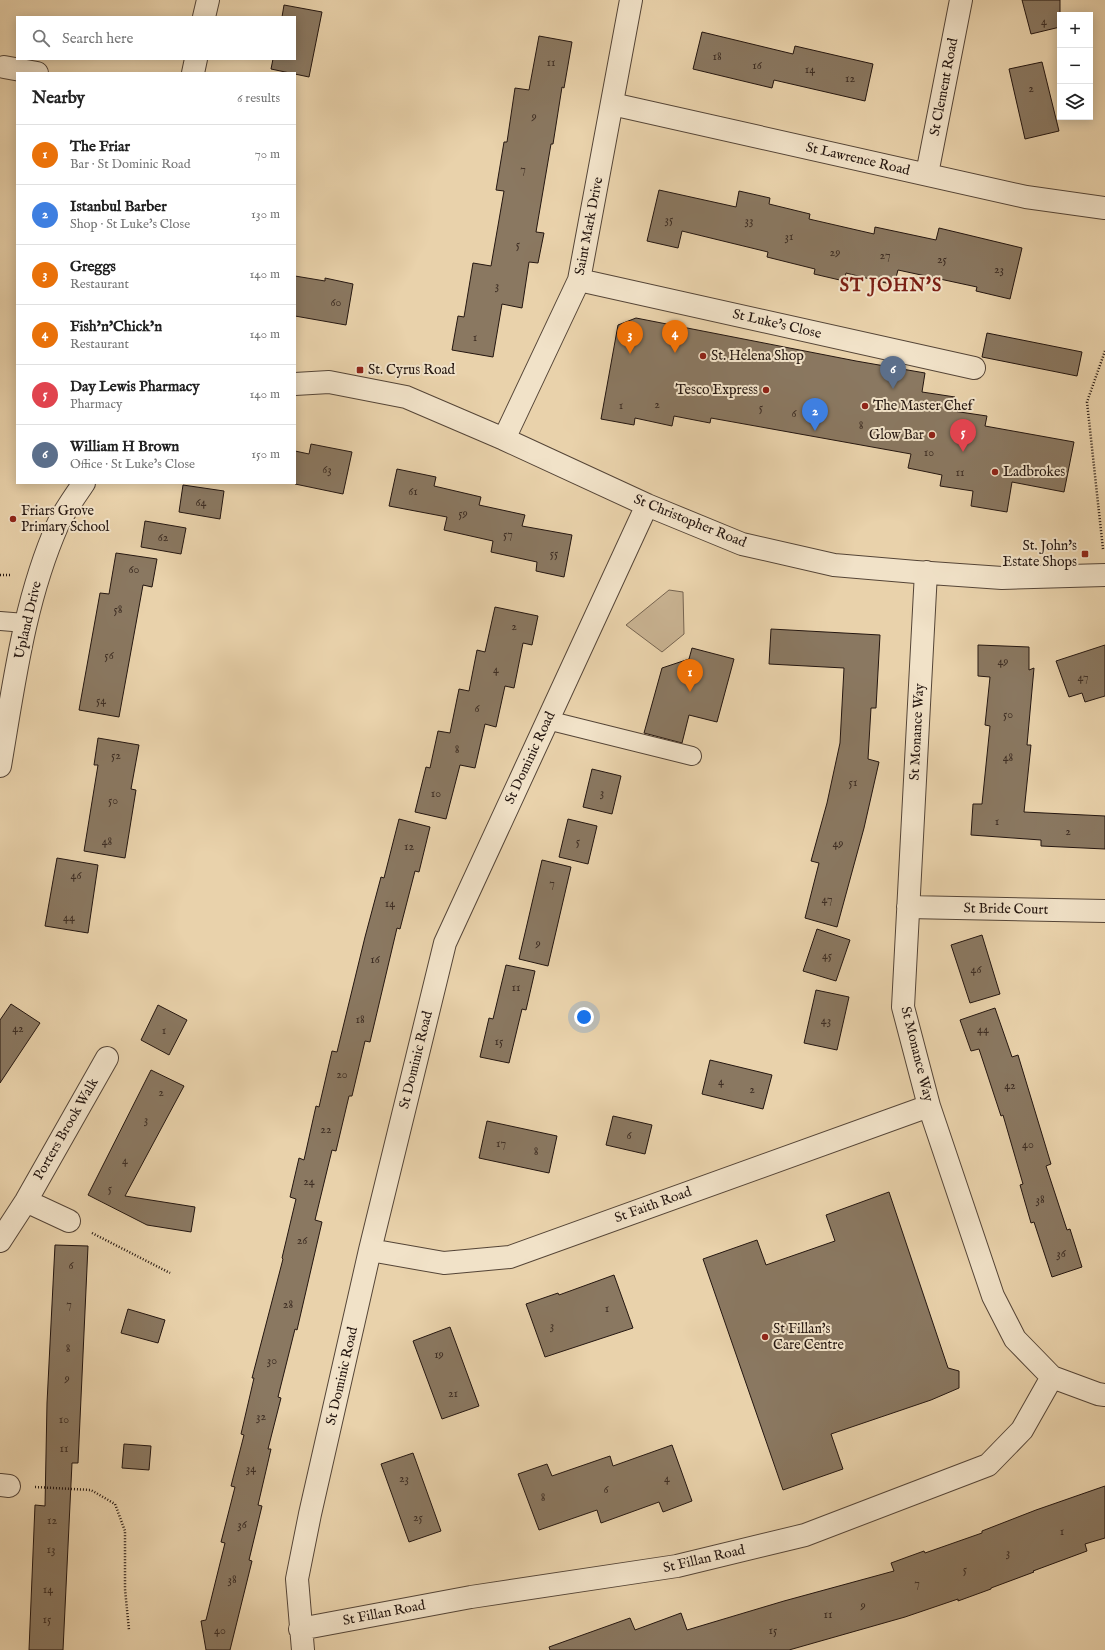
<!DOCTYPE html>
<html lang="en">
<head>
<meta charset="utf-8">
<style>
	:root { --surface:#fff; --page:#f2f2f2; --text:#222; --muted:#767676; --line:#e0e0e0; --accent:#2563eb }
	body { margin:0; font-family:"IM FELL English",serif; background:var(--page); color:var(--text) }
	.controls { position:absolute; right:12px; top:12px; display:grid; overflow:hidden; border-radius:0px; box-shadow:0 2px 10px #0003 }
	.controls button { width:36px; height:36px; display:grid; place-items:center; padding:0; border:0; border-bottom:1px solid var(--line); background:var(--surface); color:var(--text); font:20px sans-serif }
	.you { position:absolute; left:584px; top:1017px; width:14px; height:14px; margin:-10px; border:3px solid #fff; border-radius:50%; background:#1a73e8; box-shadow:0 0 0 6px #1a73e833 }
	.badge { display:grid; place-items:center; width:26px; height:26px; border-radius:50%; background:var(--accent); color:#fff; font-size:13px; font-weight:700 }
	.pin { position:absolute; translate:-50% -33px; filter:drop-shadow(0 1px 2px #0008) }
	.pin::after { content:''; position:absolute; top:21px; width:14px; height:12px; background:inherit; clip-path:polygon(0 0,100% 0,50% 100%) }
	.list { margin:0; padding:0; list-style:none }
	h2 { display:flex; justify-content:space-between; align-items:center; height:52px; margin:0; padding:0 16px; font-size:17px }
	h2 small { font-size:13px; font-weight:400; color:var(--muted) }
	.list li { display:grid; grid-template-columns:26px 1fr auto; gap:12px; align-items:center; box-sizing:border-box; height:60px; padding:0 16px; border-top:1px solid var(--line) }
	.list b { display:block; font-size:15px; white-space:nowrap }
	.list p { margin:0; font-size:13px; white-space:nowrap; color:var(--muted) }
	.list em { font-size:13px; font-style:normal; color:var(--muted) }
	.icon { flex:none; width:22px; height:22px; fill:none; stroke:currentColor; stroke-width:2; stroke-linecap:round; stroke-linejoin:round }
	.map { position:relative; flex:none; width:1105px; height:1650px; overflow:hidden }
	.search { position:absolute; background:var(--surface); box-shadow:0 2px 10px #0003; left:16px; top:16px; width:280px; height:44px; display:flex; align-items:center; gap:10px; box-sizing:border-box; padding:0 14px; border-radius:0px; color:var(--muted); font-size:15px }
	.panel { position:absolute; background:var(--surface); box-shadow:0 2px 10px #0003; left:16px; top:72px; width:280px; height:412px; border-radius:0px }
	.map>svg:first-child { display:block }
	.green { fill:#c8b291; stroke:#766450 }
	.building { fill:#8a7861; stroke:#241610 }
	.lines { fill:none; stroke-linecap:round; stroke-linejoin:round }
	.service-casing { stroke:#554537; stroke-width:20 }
	.minor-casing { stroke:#554537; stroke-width:24 }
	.path { stroke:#241610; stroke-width:2.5; stroke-dasharray:1 2; stroke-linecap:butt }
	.service { stroke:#f1e2c8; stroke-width:18 }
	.minor { stroke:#f1e2c8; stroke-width:22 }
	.poi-dot { fill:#8f2418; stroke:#f1e2c8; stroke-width:1.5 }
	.labels { text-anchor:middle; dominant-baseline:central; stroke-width:4; stroke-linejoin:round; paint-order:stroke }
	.number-label { font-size:12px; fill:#3e2e24 }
	.street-label { font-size:14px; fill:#241610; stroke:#f1e2c8 }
	.poi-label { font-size:14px; fill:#241610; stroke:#f1e2c8; text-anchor:start }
	.district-label { font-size:18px; font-weight:bold; letter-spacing:1px; fill:#7a1f14; stroke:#f1e2c8 }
</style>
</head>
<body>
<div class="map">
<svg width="1105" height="1650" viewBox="0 0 1105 1650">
	<rect width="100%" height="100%" fill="#e9d2ab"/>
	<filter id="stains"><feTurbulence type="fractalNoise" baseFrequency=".005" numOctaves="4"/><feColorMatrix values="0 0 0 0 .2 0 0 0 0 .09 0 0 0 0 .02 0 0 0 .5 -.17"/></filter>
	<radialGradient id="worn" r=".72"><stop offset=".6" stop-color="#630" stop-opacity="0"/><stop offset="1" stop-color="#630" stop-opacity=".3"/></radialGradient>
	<path class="green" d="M669 590 683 592 684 634 662 652 626 625Z"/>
	<path class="building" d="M1022 0H1060V27L1031 34Z
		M284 5 322 12 309 77 271 69 273 59H295V17H282Z
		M702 32 793 54 795 46 873 64 865 101 774 80 772 88 693 69Z
		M539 36 572 42 564 88 562 87 553 144H551L536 232 544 233 538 263 529 262 522 308 502 304 493 357 452 350 458 316 464 317 473 263 491 266 504 191 496 190 504 142H507L515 88 529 90Z
		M1042 62 1059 131 1025 139 1009 69Z
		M659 190 736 207 739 191 770 198 769 204 810 214 809 219 874 234 875 227 936 240 939 228 1022 248 1010 299 976 291 977 287 898 270 894 285 846 273 844 281 814 274 815 269 767 257 768 252 682 231 678 248 647 241Z
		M295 276 325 281V278L353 284 346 325 295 316Z
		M636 318 856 361 925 373 922 392 955 397 953 411 987 416 985 426 1074 442 1064 492 1012 482 1007 512 971 506 973 491 940 486 942 475 908 468 911 454 711 418 710 423 674 416 672 426 635 418 634 425 601 419 618 325Z
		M987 333 1082 352 1077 376 982 357Z
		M311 444 352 452 343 494 295 484V451L309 454Z
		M397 469 436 477 434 486 481 497 479 505 525 515 522 526 572 535 564 577 536 571 537 562 491 552 493 541 444 530 447 517 389 506Z
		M183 485 224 491 220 519 179 512Z
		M145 521 186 528 181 554 141 547Z
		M116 553 157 559 152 587 143 585 119 717 79 710 100 593 109 594Z
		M495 607 538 616 532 645 523 643 514 688 505 686 496 727 485 724 475 768 460 765 446 819 415 812 426 767 430 768 438 731 450 733 459 689 469 691 477 650 485 652Z
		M771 629 880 635 876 708H871L868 759 879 762 864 828 837 927 805 918 819 863 811 861 827 803 840 743 844 668 769 664Z
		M978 645 1029 647V670L1034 668 1027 745H1031L1024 812 1105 816V849L1041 846V840L971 835 973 804H982L990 726 985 725 990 677 978 676Z
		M1105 645V696L1085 702 1082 693 1069 697 1056 661Z
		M692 648 734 659 717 722 689 715 682 743 644 733 662 668 689 659Z
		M98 738 139 745 131 789 136 790 125 858 84 851 98 765H94Z
		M592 769 621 776 612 814 583 807Z
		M399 819 430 827 419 872 415 871 400 929 397 928 370 1042 365 1041 352 1096H349L336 1151 332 1150 315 1220 322 1222 297 1330 295 1329 278 1397 281 1398 268 1449H271L258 1505 262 1506 249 1560 252 1561 230 1650H206L201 1621 206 1620 225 1543 221 1542 235 1487 231 1486 244 1435 241 1434 254 1378H252L283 1259 282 1258 296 1199 290 1197 299 1158 304 1160 316 1106 319 1107 332 1051 337 1052 365 937 381 877 384 878Z
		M568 819 597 826 588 864 559 857Z
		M57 858 98 865 88 933 45 926Z
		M542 860 571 867 548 966 519 959Z
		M817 929 850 940 836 981 803 971Z
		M982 935 1000 994 970 1003 951 945Z
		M506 965 535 971 526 1010 522 1009 509 1063 480 1057 489 1018 493 1019Z
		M816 990 849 997 837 1050 804 1043Z
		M11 1004 40 1023 0 1083V1020Z
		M158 1005 187 1020 169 1055 141 1040Z
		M995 1008 1012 1057 1018 1055 1051 1164 1046 1166 1067 1230 1070 1229 1082 1267 1052 1277 1034 1222 1031 1223 1020 1185 1023 1184 1003 1115 1001 1116 979 1049 971 1051 960 1020Z
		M710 1060 772 1075 763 1109 702 1094Z
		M151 1070 184 1086 125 1196 195 1207 191 1232 147 1225 88 1195Z
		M613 1116 652 1125 645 1154 606 1145Z
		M487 1121 557 1136 549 1173 479 1158Z
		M889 1192 948 1368 959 1371V1388L931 1400 831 1434 843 1469 783 1490 703 1259 757 1240 766 1265 835 1241 826 1215Z
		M55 1245 88 1246 78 1463H72L63 1650H29L35 1505 45 1506 47 1403Z
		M614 1275 633 1328 545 1357 526 1304 558 1293 559 1295Z
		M128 1309 165 1320 158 1343 121 1333Z
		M450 1327 479 1406 442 1419 413 1341Z
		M124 1444 151 1446 149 1470 122 1468Z
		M672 1445 692 1501 663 1512 659 1502 601 1523 597 1510 539 1530 518 1474 547 1464 552 1476 610 1456 613 1466Z
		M413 1453 441 1531 409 1542 381 1464Z
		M1105 1486V1538L1085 1544 1087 1551 1033 1571 1034 1572 991 1588V1589L958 1601V1599L905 1617 789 1650H550L549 1647 630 1618 635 1630 681 1613 687 1630 784 1601 894 1571 891 1563 924 1551 925 1553 982 1533V1531L1036 1510Z"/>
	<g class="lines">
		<defs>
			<path id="service" d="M0 621 25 623
				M547 720 692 756"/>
			<path id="minor" d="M204 17 208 0
				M4 67 37 73
				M193 73 196 59
				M612 104 1026 197 1105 208
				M927 174 961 0
				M579 280 974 368
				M295 384 329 382 406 397 504 439 647 505 742 544 834 565 916 572 1002 578 1105 575
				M504 439 579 280 631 0
				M926 572 903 1007 929 1106 993 1296 1015 1339 1052 1377 1098 1394 1105 1395
				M0 766C14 684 24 601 58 524 65 510 75 496 84 483
				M908 907 1105 911
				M26 1201 69 1221
				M0 1241 26 1201 107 1058
				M370 1250 444 1263 510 1257 929 1106
				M0 1485 9 1486
				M300 1629 471 1597 677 1566 805 1535 988 1465 1022 1430 1052 1377
				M303 1650 297 1579 310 1514 370 1250 445 943 647 505"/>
		</defs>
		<use href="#service" class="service-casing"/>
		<use href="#minor" class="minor-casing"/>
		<path class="path" d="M1103 549 1087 402 1105 351
			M0 575H10
			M92 1233 170 1273
			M35 1487 91 1490 115 1504 125 1531V1589L129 1630"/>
		<use href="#service" class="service"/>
		<use href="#minor" class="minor"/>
	</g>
	<g class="poi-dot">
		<circle cx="703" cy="356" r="4"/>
		<rect x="356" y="366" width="8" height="8" rx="2"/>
		<circle cx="766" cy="390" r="4"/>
		<circle cx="865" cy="406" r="4"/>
		<circle cx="932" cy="435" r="4"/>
		<circle cx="995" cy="472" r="4"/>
		<circle cx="13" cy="519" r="4"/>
		<rect x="1081" y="550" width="8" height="8" rx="2"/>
		<circle cx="765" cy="1337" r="4"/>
	</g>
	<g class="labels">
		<g class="number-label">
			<text x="1044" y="21">4</text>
			<text x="717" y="56">18</text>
			<text x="551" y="62">11</text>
			<text x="757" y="65">16</text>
			<text x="810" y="69">14</text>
			<text x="850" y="78">12</text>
			<text x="1031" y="88">2</text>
			<text x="534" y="116">9</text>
			<text x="523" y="169">7</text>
			<text x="669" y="219">35</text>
			<text x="749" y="220">33</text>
			<text x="789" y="236">31</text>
			<text x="518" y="244">5</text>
			<text x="835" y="252">29</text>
			<text x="885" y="255">27</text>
			<text x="942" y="259">25</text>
			<text x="999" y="269">23</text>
			<text x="497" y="285">3</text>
			<text x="336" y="302">60</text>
			<text x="475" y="337">1</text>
			<text x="657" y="404">2</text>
			<text x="621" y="405">1</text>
			<text x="761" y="407">5</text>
			<text x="794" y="413">6</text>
			<text x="861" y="425">8</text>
			<text x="929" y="452">10</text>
			<text x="327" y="469">63</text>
			<text x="960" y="472">11</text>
			<text x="413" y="491">61</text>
			<text x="201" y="502">64</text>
			<text x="463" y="513">59</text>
			<text x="508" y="534">57</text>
			<text x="163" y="537">62</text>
			<text x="554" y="553">55</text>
			<text x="134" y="569">60</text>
			<text x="118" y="609">58</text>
			<text x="514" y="626">2</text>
			<text x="109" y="655">56</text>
			<text x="1003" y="661">49</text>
			<text x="496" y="669">4</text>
			<text x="1083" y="677">47</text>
			<text x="101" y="700">54</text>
			<text x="477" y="708">6</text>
			<text x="1008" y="714">50</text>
			<text x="457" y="749">8</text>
			<text x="116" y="755">52</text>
			<text x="1008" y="757">48</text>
			<text x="853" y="782">51</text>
			<text x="602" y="792">3</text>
			<text x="436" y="793">10</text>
			<text x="113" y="800">50</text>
			<text x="997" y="821">1</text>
			<text x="1068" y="831">2</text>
			<text x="107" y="841">48</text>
			<text x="578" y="841">5</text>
			<text x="838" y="843">49</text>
			<text x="409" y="846">12</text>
			<text x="76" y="875">46</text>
			<text x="552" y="883">7</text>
			<text x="827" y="899">47</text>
			<text x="390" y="903">14</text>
			<text x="69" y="917">44</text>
			<text x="538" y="943">9</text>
			<text x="827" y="955">45</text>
			<text x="375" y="959">16</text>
			<text x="976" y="969">46</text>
			<text x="516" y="987">11</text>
			<text x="360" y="1019">18</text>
			<text x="826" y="1020">43</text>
			<text x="18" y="1028">42</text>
			<text x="983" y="1029">44</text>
			<text x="164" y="1030">1</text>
			<text x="499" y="1041">15</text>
			<text x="342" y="1074">20</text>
			<text x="721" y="1081">4</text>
			<text x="1010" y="1085">42</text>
			<text x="752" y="1089">2</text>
			<text x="161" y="1092">2</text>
			<text x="146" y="1119">3</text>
			<text x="326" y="1129">22</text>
			<text x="629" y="1135">6</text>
			<text x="501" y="1143">17</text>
			<text x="1028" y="1144">40</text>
			<text x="536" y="1151">8</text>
			<text x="125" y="1160">4</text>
			<text x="309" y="1181">24</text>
			<text x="110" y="1188">5</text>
			<text x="1040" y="1199">38</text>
			<text x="302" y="1240">26</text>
			<text x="1061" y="1253">36</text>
			<text x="71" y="1265">6</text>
			<text x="69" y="1304">7</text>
			<text x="288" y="1304">28</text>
			<text x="607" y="1308">1</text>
			<text x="552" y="1325">3</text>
			<text x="68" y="1348">8</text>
			<text x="439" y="1354">19</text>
			<text x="272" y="1360">30</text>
			<text x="67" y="1378">9</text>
			<text x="453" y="1393">21</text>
			<text x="261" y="1416">32</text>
			<text x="64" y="1419">10</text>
			<text x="64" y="1448">11</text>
			<text x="251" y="1468">34</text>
			<text x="404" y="1478">23</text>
			<text x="667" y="1478">4</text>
			<text x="606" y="1489">6</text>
			<text x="543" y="1497">8</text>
			<text x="418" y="1517">25</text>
			<text x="52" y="1520">12</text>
			<text x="242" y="1524">36</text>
			<text x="1062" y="1531">1</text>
			<text x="51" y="1549">13</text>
			<text x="1008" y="1552">3</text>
			<text x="965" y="1569">5</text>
			<text x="232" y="1579">38</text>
			<text x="917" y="1583">7</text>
			<text x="48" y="1589">14</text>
			<text x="863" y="1605">9</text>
			<text x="828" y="1614">11</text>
			<text x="47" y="1619">15</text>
			<text x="220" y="1630">40</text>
			<text x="773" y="1630">15</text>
		</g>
		<g class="street-label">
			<text transform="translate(944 87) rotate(-79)">St Clement Road</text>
			<text transform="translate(858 159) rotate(13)">St Lawrence Road</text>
			<text transform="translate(589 226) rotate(-79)">Saint Mark Drive</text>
			<text transform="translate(777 324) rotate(13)">St Luke's Close</text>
			<text transform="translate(690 521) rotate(22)">St Christopher Road</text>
			<text transform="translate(28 620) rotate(-77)">Upland Drive</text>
			<text transform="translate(917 732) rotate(-87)">St Monance Way</text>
			<text transform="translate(530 758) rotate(-65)">St Dominic Road</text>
			<text transform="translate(1006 909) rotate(1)">St Bride Court</text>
			<text transform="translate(917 1054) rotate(76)">St Monance Way</text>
			<text transform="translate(416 1060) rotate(-76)">St Dominic Road</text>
			<text transform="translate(66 1129) rotate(-60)">Porters Brook Walk</text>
			<text transform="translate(653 1205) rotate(-20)">St Faith Road</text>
			<text transform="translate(342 1376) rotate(-77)">St Dominic Road</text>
			<text transform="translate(704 1559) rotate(-13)">St Fillan Road</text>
			<text transform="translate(384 1613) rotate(-11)">St Fillan Road</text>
		</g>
		<g class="poi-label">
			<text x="711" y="356">St. Helena Shop</text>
			<text x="368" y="370">St. Cyrus Road</text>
			<text x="758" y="390" text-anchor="end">Tesco Express</text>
			<text x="873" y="406">The Master Chef</text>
			<text x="924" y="435" text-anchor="end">Glow Bar</text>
			<text x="1003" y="472">Ladbrokes</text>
			<text x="21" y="511">Friars Grove<tspan x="21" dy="16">Primary School</tspan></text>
			<text x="1077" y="546" text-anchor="end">St. John's<tspan x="1077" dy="16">Estate Shops</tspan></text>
			<text x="773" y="1329">St Fillan's<tspan x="773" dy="16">Care Centre</tspan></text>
		</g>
		<g class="district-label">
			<text x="891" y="286">ST JOHN'S</text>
		</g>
	</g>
	<rect width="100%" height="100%" filter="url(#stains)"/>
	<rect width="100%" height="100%" fill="url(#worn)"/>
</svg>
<div class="controls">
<button>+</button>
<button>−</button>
<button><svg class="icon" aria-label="layers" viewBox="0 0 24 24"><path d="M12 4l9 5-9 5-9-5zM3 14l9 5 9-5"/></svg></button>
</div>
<div class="you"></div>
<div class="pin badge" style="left:690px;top:692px;background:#e8710a">1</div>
<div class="pin badge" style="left:815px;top:431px;background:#3f7fe0">2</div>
<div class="pin badge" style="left:630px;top:354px;background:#e8710a">3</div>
<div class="pin badge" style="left:675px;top:353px;background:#e8710a">4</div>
<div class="pin badge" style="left:963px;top:452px;background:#e0444e">5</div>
<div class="pin badge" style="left:893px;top:389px;background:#5c6f8a">6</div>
<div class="search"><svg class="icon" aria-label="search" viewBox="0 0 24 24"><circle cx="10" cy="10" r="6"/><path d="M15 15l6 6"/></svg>Search here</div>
<section class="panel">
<h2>Nearby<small>6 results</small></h2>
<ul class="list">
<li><span class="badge" style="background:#e8710a">1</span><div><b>The Friar</b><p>Bar · St Dominic Road</p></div><em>70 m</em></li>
<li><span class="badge" style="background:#3f7fe0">2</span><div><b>Istanbul Barber</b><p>Shop · St Luke's Close</p></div><em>130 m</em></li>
<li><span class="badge" style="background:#e8710a">3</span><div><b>Greggs</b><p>Restaurant</p></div><em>140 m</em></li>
<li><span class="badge" style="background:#e8710a">4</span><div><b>Fish'n'Chick'n</b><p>Restaurant</p></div><em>140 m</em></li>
<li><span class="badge" style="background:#e0444e">5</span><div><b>Day Lewis Pharmacy</b><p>Pharmacy</p></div><em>140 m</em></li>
<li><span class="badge" style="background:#5c6f8a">6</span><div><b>William H Brown</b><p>Office · St Luke's Close</p></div><em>150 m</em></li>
</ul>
</section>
</div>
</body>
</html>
